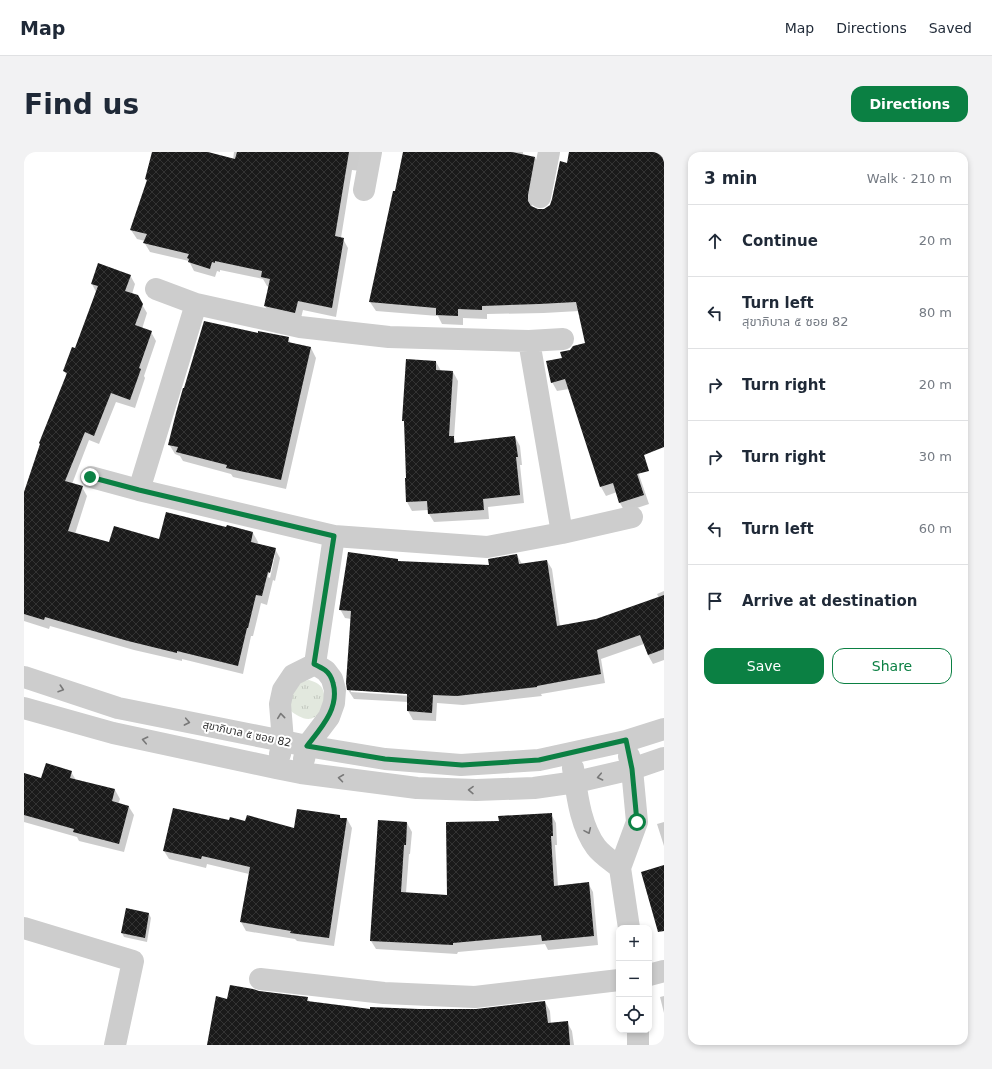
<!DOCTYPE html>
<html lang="en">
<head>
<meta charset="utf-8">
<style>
	:root { --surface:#fff; --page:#f2f2f3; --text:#1f2937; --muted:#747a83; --line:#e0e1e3; --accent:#0b8043 }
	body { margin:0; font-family:"DejaVu Sans","Noto Sans Thai",sans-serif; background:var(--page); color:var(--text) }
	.controls { position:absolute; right:12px; bottom:12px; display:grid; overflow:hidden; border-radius:8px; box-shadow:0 2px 6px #0003 }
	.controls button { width:36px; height:36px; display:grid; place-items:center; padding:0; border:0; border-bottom:1px solid var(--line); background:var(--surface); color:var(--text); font:20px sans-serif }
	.stop { position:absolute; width:12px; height:12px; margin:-9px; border:3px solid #0b8043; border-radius:50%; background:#fff }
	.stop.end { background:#0b8043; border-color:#fff; box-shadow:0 1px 4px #0008 }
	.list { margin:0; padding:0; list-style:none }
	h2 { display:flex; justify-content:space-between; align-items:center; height:52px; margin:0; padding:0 16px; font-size:17px }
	h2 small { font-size:13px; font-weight:400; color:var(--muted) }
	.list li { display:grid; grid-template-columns:26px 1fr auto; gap:12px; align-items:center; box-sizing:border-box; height:72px; padding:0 16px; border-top:1px solid var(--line) }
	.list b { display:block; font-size:15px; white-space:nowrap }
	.list p { margin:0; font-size:13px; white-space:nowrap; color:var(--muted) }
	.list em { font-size:13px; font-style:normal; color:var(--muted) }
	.actions { display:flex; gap:8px; padding:12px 16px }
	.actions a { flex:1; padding:9px 0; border:1px solid var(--accent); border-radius:12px; text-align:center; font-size:14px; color:var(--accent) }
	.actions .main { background:var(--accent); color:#fff }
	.icon { flex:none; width:22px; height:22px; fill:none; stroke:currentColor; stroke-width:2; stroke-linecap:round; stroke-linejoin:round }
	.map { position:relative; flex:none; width:640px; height:893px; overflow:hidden; border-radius:12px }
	header { display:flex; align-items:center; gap:24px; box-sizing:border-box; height:56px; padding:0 20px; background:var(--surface); border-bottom:1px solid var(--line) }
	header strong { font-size:19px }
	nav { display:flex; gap:22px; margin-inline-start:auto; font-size:14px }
	.intro { display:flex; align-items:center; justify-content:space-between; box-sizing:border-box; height:96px; padding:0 24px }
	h1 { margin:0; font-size:28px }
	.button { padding:10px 18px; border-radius:12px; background:var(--accent); color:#fff; font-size:14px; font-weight:700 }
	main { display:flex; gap:24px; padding:0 24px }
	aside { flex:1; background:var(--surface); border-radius:12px; box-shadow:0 2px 6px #0003 }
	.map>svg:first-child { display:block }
	.grass { fill:url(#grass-tufts) }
	.shadow { fill:#0003; fill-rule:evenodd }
	.building { fill:url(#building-cross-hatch) }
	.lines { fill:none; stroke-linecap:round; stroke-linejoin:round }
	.street { stroke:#cdcdcd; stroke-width:22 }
	.oneway { stroke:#787878 }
	.route { stroke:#0b8043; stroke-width:5 }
	.labels { text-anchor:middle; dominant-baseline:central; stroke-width:4; stroke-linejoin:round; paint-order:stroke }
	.street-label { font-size:11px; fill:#333; stroke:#fff }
</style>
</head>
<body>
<header>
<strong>Map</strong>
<nav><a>Map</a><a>Directions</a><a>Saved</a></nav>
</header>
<div class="intro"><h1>Find us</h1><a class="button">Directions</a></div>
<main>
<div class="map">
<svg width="640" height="893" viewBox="0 0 640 893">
	<defs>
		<pattern id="grass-tufts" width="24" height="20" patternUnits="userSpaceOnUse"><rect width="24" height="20" fill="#e2e8de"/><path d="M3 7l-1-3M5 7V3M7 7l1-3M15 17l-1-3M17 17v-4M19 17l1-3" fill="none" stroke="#c2c7bf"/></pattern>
		<pattern id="building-cross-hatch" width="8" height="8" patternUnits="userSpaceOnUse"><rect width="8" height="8" fill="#1a1a1a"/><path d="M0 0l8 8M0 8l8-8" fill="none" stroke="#333"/></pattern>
	</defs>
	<rect width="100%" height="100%" fill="#fff"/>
	<path class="grass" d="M285 528C302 533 300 540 301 556 298 558 295 563 291 565 283 570 273 564 267 559L266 540 279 529Z"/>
	<path class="shadow" d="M129 0H180L209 8 210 0H341L337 19 328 18 317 86 319 87 324 96 312 165 279 158 276 170 246 163 241 154 246 135 243 134 239 127 196 118V120L193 119 191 125 170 119 165 109 126 100 120 90 121 89 113 87 107 78 123 30 122 27Z
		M380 0H499V3L511 5 516 15 508 53 509 56 514 58H521L526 54 544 12 546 0H640V294L584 232 625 352 601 360 596 351 593 340 582 344 577 335 545 237 533 239 528 230 539 206 546 199 562 191 555 159 520 161 463 162V167L439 166V173L418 172 414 164 352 159 346 150 370 40H372Z
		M106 123 111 132 108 142 113 144 123 161 118 177 127 180 132 189 120 224 121 226 111 256 92 250 75 292 65 288 48 332 58 335 63 344 51 382 86 392 136 389 203 376 229 381 234 390 233 392 251 397 256 406 251 429 249 428 243 453 237 451 229 484H227L219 522 158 507V509L110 498 26 474 25 477 0 469V343L43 224 40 219 52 197 72 140 68 132ZM249 403H251L246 426 244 425Z
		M234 182 264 186 267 192 287 196 292 206 262 337 209 325 207 322 159 309 156 304 151 302 145 292Z
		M412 210 417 219 429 220 434 229 430 286 433 292 491 285 496 294 498 313H496L500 351 464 355 465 367 410 370 405 362 404 358 388 359 383 350 384 327 381 271 380 269Z
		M493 403 498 412 523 409 528 417 536 474 573 468 635 446 633 442 640 439V508L629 512 624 503 620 492 577 507 581 531 517 542 518 544 439 553 413 551 412 569 389 568 384 559V550L330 547 324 538 327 467 321 466 316 457 374 408 375 410 466 414ZM327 538 388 542V544L327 540Z
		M47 620 52 628 91 638 96 647 94 652 105 655 110 663 100 700 55 689 53 685 0 670V622L18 627Z
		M527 662 532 671 533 693H531L534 734 564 731 569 740 574 793 524 798 521 792 434 800 433 802 352 797 347 789 383 671 388 680 386 702H385L382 741 424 744 476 670Z
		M316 664 317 667H323L328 676 310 794 273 789 271 787 222 779 217 770 225 722 183 712 182 716 145 707 140 699 205 669 222 670 271 677Z
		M640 670V694L633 672Z
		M103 758 125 762 127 766 123 790 100 785 98 781Z
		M229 838 283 846 286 850 347 858H452L521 850 526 859 527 872 543 870 548 879 550 893H184L204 848Z
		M640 844V861L636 845Z"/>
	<path class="building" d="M128 0H184L211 7 213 0H325L311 84 320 86 308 156 274 149 271 161 240 154 246 127 237 125 238 119 191 109V111L188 110 186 117 164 110 165 107 163 106 165 102 119 91 123 82 106 78 123 28 121 27Z
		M379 0H488L511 5 504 43V49L507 54 514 57H520L526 53 528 47 536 9 543 11 545 0H640V295L620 303 625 319 613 322 620 343 595 351 589 331 576 335 541 227 527 231 522 209 538 206 536 200 546 198 549 194 561 191 552 150 515 152 458 154V158L434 157V164L412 163V156L345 150 369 39H371Z
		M74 111 107 123 101 139 114 143 119 152 111 173 128 179 115 216 117 217 106 248 87 241 70 284 61 280 41 329 59 334 44 379 85 390 90 374 135 387 142 360 202 375 203 373 229 380 227 390 252 396 246 421 244 420 238 444 232 443 224 476H223L214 514 153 499V501L104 489 21 465 20 468 0 462V340L16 292 15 291 43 221 39 219 48 195 51 196 74 134 67 132Z
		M180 169 234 181V179L265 185 264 190 287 195 257 328 202 316 203 313 152 300 154 295 144 293 152 261 159 236H160Z
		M382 207 412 209V218L429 219 425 284H430V291L491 284 494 305H492L496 343 459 347 460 358 404 362 403 349 382 350 381 326H382L380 269H378Z
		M324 400 374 407V409L465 413 464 407 493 402 495 412 523 408 533 474 572 467 640 443V497L624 503 616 483 573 498 577 522 513 534V535L433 544 409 543 408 561 383 559V542L323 538 322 531 327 459 315 458Z
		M22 611 48 619 46 626 91 637 88 649 105 654 95 692 49 680 50 677 0 663V621L17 626Z
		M149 656 205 668 206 665 221 669 223 663 270 676 273 657 316 663V666H323L305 786 266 781 267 779 216 770 226 715 178 704 177 707 139 699Z
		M528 661 529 684H527L530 734 565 730 570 784 518 789 517 783 429 791V793L346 789 354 668 383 670 382 693H380L377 740 423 743 422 670 475 669 474 664Z
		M640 713V779L634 780 617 720Z
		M102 756 125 761 121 786 97 781Z
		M206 833 229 837 235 839 284 845 283 849 346 857V855L395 857H452L521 849 524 871 544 869 546 893H183L192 844 203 847Z"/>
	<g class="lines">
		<path class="street" d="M340 38 347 0
			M516 45 525 0
			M132 137 172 152 276 175 365 185 505 189 538 381
			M505 189 539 187
			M67 325 115 338 310 384 463 395 538 381 608 365
			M115 338 172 152
			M291 512 310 384
			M0 525 94 556 259 589 283 594 361 607 437 613 515 608 602 589 640 577
			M0 556 89 581 252 616 277 621 393 636 452 638 510 636 552 630 608 617 640 606
			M256 602 259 589 256 552 259 538 269 523 291 512
			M605 604 608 617 613 670 596 716 605 776
			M280 607 283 594 305 565 310 551 311 538 308 527 302 519 291 512
			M549 616C553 642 556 673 572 695 577 702 589 710 596 716
			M0 776 109 809 91 893
			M625 823 640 819
			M236 827 360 841 451 845 595 828
			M614 878V893"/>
	</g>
	<defs><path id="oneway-chevron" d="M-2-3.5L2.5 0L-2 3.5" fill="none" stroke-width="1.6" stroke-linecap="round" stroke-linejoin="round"/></defs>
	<g class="oneway">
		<use href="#oneway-chevron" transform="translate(37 537) rotate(18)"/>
		<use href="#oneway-chevron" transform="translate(257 564) rotate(-96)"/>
		<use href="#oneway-chevron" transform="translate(163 570) rotate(11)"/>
		<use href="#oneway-chevron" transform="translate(121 588) rotate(-168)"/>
		<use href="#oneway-chevron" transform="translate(576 625) rotate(168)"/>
		<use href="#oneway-chevron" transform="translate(317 626) rotate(-172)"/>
		<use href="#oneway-chevron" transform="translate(447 638) rotate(-179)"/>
		<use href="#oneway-chevron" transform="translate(564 679) rotate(66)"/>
	</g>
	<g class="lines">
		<path class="route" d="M66 325 115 338 310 384 290 512C294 514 298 516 301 518 305 521 308 527 309 531 316 556 297 576 283 594L361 607 438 613 515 608 602 588 608 617 613 670"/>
	</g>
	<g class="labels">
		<g class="street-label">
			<text transform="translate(223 582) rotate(12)">สุขาภิบาล ๕ ซอย 82</text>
		</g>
	</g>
</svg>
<div class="controls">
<button>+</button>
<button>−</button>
<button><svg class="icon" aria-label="locate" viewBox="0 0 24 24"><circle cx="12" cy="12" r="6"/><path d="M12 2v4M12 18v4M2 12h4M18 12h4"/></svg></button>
</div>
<div class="stop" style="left:613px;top:670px"></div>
<div class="stop end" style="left:66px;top:325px"></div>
</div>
<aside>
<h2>3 min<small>Walk · 210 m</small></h2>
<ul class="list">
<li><svg class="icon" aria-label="ahead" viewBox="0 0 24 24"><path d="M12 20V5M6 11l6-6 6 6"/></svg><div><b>Continue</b></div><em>20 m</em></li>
<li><svg class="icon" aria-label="left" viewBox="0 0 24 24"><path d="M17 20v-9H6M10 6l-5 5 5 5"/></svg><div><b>Turn left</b><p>สุขาภิบาล ๕ ซอย 82</p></div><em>80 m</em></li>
<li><svg class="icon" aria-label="right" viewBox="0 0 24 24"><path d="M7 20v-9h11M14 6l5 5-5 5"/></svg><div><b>Turn right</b></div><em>20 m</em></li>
<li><svg class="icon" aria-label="right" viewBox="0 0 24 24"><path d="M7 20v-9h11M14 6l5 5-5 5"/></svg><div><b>Turn right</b></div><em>30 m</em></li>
<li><svg class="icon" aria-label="left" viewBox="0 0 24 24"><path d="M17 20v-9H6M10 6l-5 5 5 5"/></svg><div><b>Turn left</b></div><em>60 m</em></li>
<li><svg class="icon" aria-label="arrive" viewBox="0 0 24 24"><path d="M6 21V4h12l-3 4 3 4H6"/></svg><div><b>Arrive at destination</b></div></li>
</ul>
<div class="actions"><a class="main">Save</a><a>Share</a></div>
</aside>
</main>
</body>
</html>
